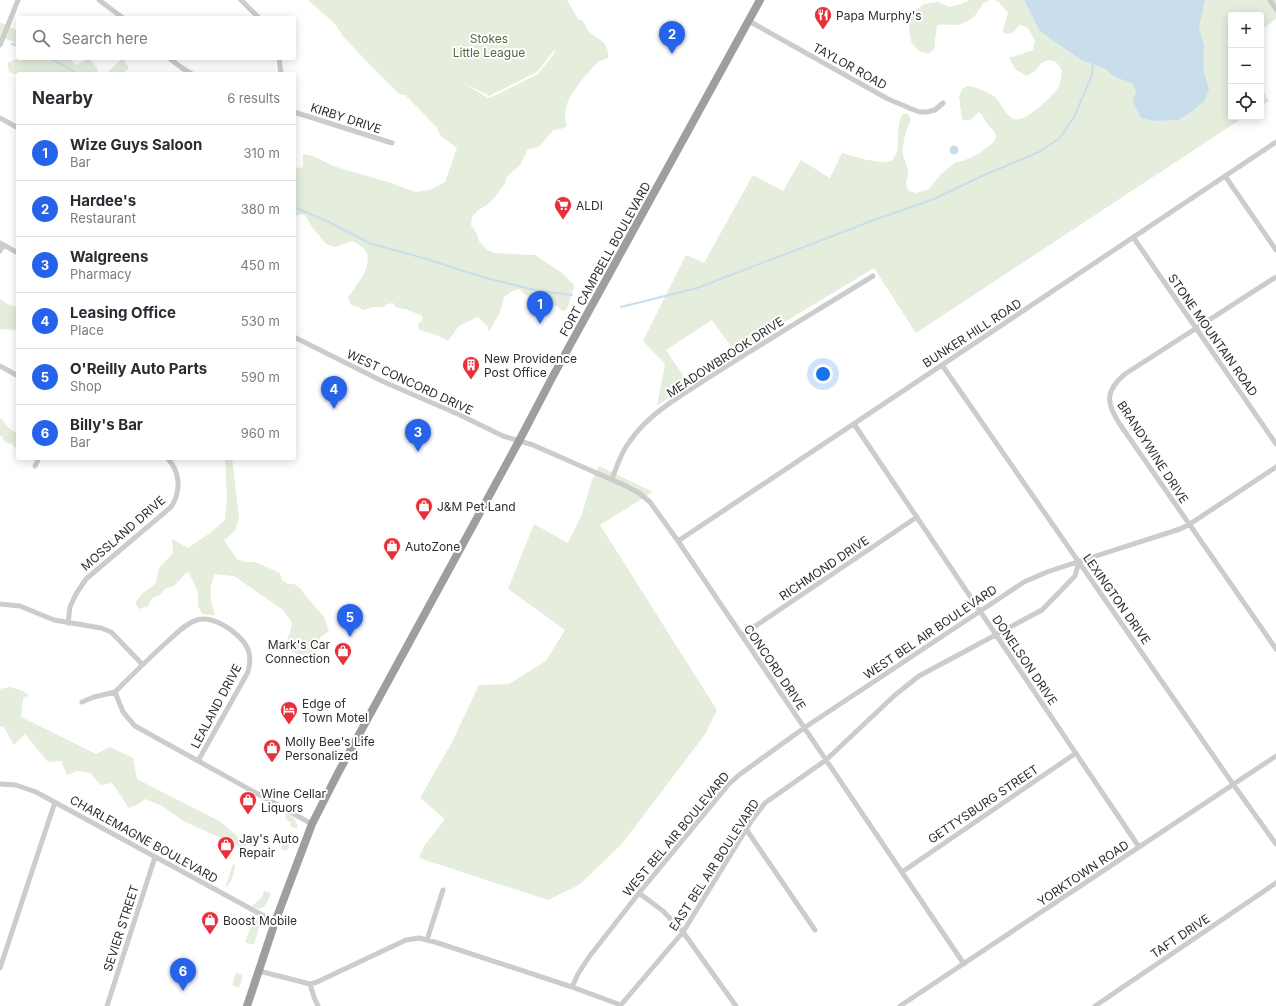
<!DOCTYPE html>
<html lang="en">
<head>
<meta charset="utf-8">
<style>
	:root { --surface:#fff; --page:#f7f7f7; --text:#2b2b33; --muted:#7c7c81; --line:#e1e1e2; --accent:#2563eb }
	body { margin:0; font-family:Inter,sans-serif; background:var(--page); color:var(--text) }
	.controls { position:absolute; right:12px; top:12px; display:grid; overflow:hidden; border-radius:4px; box-shadow:0 2px 10px #0003 }
	.controls button { width:36px; height:36px; display:grid; place-items:center; padding:0; border:0; border-bottom:1px solid var(--line); background:var(--surface); color:var(--text); font:20px sans-serif }
	.you { position:absolute; left:823px; top:374px; width:14px; height:14px; margin:-10px; border:3px solid #fff; border-radius:50%; background:#1a73e8; box-shadow:0 0 0 6px #1a73e833 }
	.badge { display:grid; place-items:center; width:26px; height:26px; border-radius:50%; background:var(--accent); color:#fff; font-size:13px; font-weight:700 }
	.pin { position:absolute; translate:-50% -33px; filter:drop-shadow(0 1px 2px #0008) }
	.pin::after { content:''; position:absolute; top:21px; width:14px; height:12px; background:inherit; clip-path:polygon(0 0,100% 0,50% 100%) }
	.list { margin:0; padding:0; list-style:none }
	h2 { display:flex; justify-content:space-between; align-items:center; height:52px; margin:0; padding:0 16px; font-size:17px }
	h2 small { font-size:13px; font-weight:400; color:var(--muted) }
	.list li { display:grid; grid-template-columns:26px 1fr auto; gap:12px; align-items:center; box-sizing:border-box; height:56px; padding:0 16px; border-top:1px solid var(--line) }
	.list b { display:block; font-size:15px; white-space:nowrap }
	.list p { margin:0; font-size:13px; white-space:nowrap; color:var(--muted) }
	.list em { font-size:13px; font-style:normal; color:var(--muted) }
	.icon { flex:none; width:22px; height:22px; fill:none; stroke:currentColor; stroke-width:2; stroke-linecap:round; stroke-linejoin:round }
	.map { position:relative; flex:none; width:1276px; height:1006px; overflow:hidden }
	.search { position:absolute; background:var(--surface); box-shadow:0 2px 10px #0003; left:16px; top:16px; width:280px; height:44px; display:flex; align-items:center; gap:10px; box-sizing:border-box; padding:0 14px; border-radius:4px; color:var(--muted); font-size:15px }
	.panel { position:absolute; background:var(--surface); box-shadow:0 2px 10px #0003; left:16px; top:72px; width:280px; height:388px; border-radius:4px }
	.map>svg:first-child { display:block }
	.green { fill:#e5eddd; fill-rule:evenodd }
	.water { fill:#c9deec }
	.lines { fill:none; stroke-linecap:round; stroke-linejoin:round }
	.stream { stroke:#c9deec; stroke-width:2 }
	.minor { stroke:#ccc; stroke-width:5 }
	.trunk { stroke:#9e9e9e; stroke-width:8 }
	.labels { text-anchor:middle; dominant-baseline:central; stroke-width:4; stroke-linejoin:round; paint-order:stroke }
	.poi-label { font-size:12px; fill:#2f2f2f; stroke:#fff; text-anchor:start }
	.park-label { font-size:12px; fill:#516c3c; stroke:#fff }
	.street-label { font-size:12px; fill:#2f2f2f; stroke:#fff }
</style>
</head>
<body>
<div class="map">
<svg width="1276" height="1006" viewBox="0 0 1276 1006">
	<rect width="100%" height="100%" fill="#fff"/>
	<path class="green" d="M308 0H567L578 19 583 21 588 31 604 43 607 48 609 57C606 59 603 60 600 61 591 67 573 91 568 101 565 109 564 119 567 126L561 129 553 130 539 147 528 149 520 165 507 177 505 183 495 197 488 204 477 211 472 217 471 225 477 234 479 241 487 250 495 253 535 255 562 273 575 286C570 294 571 302 566 310L562 311 557 306 537 304 519 289C512 290 509 294 504 297L500 312 489 332 488 327 478 317 459 326 448 341 439 336 419 330 418 323 422 321V316L406 309 397 308 393 303 387 304 383 307H373L364 310 356 306 351 305 348 298C356 285 375 265 365 250 362 246 356 243 352 241L336 247 326 244 312 227 305 215 300 214 294 217V222V168L295 169 303 167V154L313 156 333 166 391 183 415 192 430 190 445 182 457 148 441 136 437 128 425 115 405 95 399 94 370 65 343 36 334 23ZM555 49 553 55 538 74 494 96 488 98 462 82 489 96 537 72Z
		M969 0H990L982 4C978 15 967 25 954 25 949 25 943 24 937 25L935 40V48L928 54 919 51 911 42 909 27 914 11 924 4 938 2 949 7 961 4Z
		M994 0H1276V19L1261 30V15H1231V117H1244L916 333 874 268 735 352 712 320 666 350 688 383 657 406 665 364 643 341 686 255 704 263 753 175 783 191 801 160 830 178 842 153C853 156 885 167 893 159 899 153 898 142 898 135 899 127 898 120 903 114H908L911 119C906 130 902 143 903 155 904 160 907 165 908 170 909 180 903 181 909 191L916 193 929 189 941 174 956 162 963 161 980 153 994 142 996 136 994 131C987 126 985 118 979 112L970 120H962L959 96 962 89 967 86C973 86 992 93 996 98 1001 104 1006 116 1014 119 1025 123 1052 97 1058 88 1061 82 1061 76 1062 70L1056 62 1049 60 1041 63 1035 71 1027 76 1016 70 1009 58 1033 50 1035 41 1028 28 1020 25 1012 33 1005 34 1003 30 1008 13 999 2Z
		M0 22 18 31V46C13 40 7 39 0 38Z
		M30 58H70L76 65 89 58 97 68 98 74 107 73 123 58 129 69 120 74C98 74 76 74 53 74 39 74 30 69 17 75L9 72 7 63 16 59 28 60Z
		M1261 88 1269 101 1261 106Z
		M0 299 9 305 18 307V330L0 329Z
		M0 419H2C6 425 10 432 18 432V451L12 444 5 442 2 436H0Z
		M225 458H232L239 517 235 531 224 540 237 559 246 562H255L280 573 282 580 288 584H294L301 589 304 594 324 617 329 631 320 638 312 656 298 654 289 650 287 640 291 629 292 622 283 610 234 576 215 574C208 590 210 599 215 615L202 614 198 606V592L190 575 187 572 174 586 165 589 160 595 152 598 148 606 139 609 135 603 143 593 156 583 159 568 173 553 172 539 188 548 210 533 225 520 227 499Z
		M599 466 653 492 600 525 717 710 706 733 622 844 579 885 548 900 419 858 424 846 445 819 420 798 452 742 479 685 509 684 546 661 565 630 508 589 534 524 568 543 582 514 592 480Z
		M9 687 21 690 29 695 23 698 21 717 96 754 110 747 133 758 137 779 221 822 247 845 243 848 233 843 185 822 162 806 145 799 139 804 129 808 112 783 100 785 91 773 77 771 67 775 61 761 48 762 25 734 14 745 3 726 0 727V689Z
		M287 814C294 817 298 821 297 829L290 826 291 823 286 819 285 815Z
		M284 838 291 842 287 851 281 849Z
		M233 864 235 865C235 872 231 884 225 888Z
		M264 891 271 893C268 902 263 914 252 906L262 897Z
		M251 915 257 917 260 923 254 945 245 942 253 921 250 918Z
		M236 972 243 976 239 988 232 985Z"/>
	<path class="water" d="M1024 0H1205L1199 27 1204 46 1203 69 1209 89 1205 100 1191 112 1178 120 1154 121 1141 118 1133 102 1136 91 1132 83 1115 77 1104 68 1081 60 1040 31Z
		M949.5 150a4.5 4.5 0 1 1 9 0a4.5 4.5 0 1 1-9 0Z"/>
	<g class="lines">
		<path class="stream" d="M12 44 18 46
			M50 58 78 74
			M294 207 327 221 369 243 423 258 486 278 539 291 572 295
			M621 307 697 288 874 220 934 199 982 176 1039 152 1060 138 1075 115 1092 75 1093 61"/>
		<path class="minor" d="M99 0 123 18
			M241 0 259 18
			M1270 0 1276 9
			M749 21 888 99 914 110 920 112H927L935 110 943 103
			M0 45 18 0
			M169 58 182 68 192 74
			M279 58 281 74
			M294 112 392 143
			M0 118 18 128
			M1225 176 1276 250
			M1133 237 1276 444
			M0 243 18 253
			M0 251 3 245
			M1276 277 1125 374C1105 391 1106 402 1119 423L1276 649
			M294 337 384 382 460 415 503 436 533 445 626 486 639 493 650 502 678 541 964 964
			M942 365 1233 784 1276 844
			M0 366 18 376
			M854 424 1139 847
			M35 466 39 458
			M612 479C617 466 621 452 630 441 649 413 681 396 708 378 762 343 818 310 873 276
			M678 541 1276 142
			M0 604 20 606 54 620 101 628 111 632 117 638 142 664
			M68 623 70 607 76 594 86 579 171 507C181 492 181 472 167 458
			M742 635 917 517
			M115 692C132 675 149 658 168 641 177 633 186 623 197 620 211 616 226 626 236 634 250 646 252 656 248 672L198 761
			M115 692 123 712 135 726 312 824
			M82 702 94 697 115 692
			M0 784 16 785 36 792 275 922
			M746 829 815 930
			M902 872 1076 753
			M639 893 663 911 683 932 736 1006
			M427 940 443 890
			M0 968 55 802
			M259 971 310 984 317 982 406 940 419 938 435 942 572 987 621 1005
			M310 984 314 997 318 1006
			M572 987 578 974 589 957 639 893 729 784 739 775 804 728 1024 582 1047 572 1068 565 1180 529 1190 524 1276 467
			M107 1006 155 857
			M620 1006 683 932 752 820 765 803 826 760 895 695 919 676 1042 610 1075 576 1079 562
			M900 1006 1276 756
			M1095 1006 1276 883"/>
		<path class="trunk" d="M247 1006 275 922 312 824 338 773 519 441 553 376 760 0"/>
	</g>
	<defs>
		<symbol id="restaurant-pin" viewBox="-11 -11 22 30"><path d="M0 17L-7.5 6A9.5 9.5 0 1 1 7.5 6Z" fill="#e6313a" stroke="#fff"/><path d="M-5-6h1v4h1v-4h1v4h1v-4h1v5L-1.5 .5V6h-2V.5L-5-1ZM5-6V6H3V1.5H1.5Q1.5-4 5-6Z" fill="#fff"/></symbol>
		<symbol id="supermarket-pin" viewBox="-11 -11 22 30"><path d="M0 17L-7.5 6A9.5 9.5 0 1 1 7.5 6Z" fill="#e6313a" stroke="#fff"/><path d="M-6-5.5h2.5l.6 2H6L4.5 2H-2.5L-4.4-4H-6ZM-1.5 3.2a1.3 1.3 0 1 0 .1 0ZM3 3.2a1.3 1.3 0 1 0 .1 0Z" fill="#fff"/></symbol>
		<symbol id="building-pin" viewBox="-11 -11 22 30"><path d="M0 17L-7.5 6A9.5 9.5 0 1 1 7.5 6Z" fill="#e6313a" stroke="#fff"/><path d="M-4-6H4V6H1V3H-1V6H-4ZM-2.5-4.3h1.7v1.8h-1.7ZM.8-4.3h1.7v1.8H.8ZM-2.5-1h1.7V.8h-1.7ZM.8-1h1.7V.8H.8Z" fill="#fff"/></symbol>
		<symbol id="shop-pin" viewBox="-11 -11 22 30"><path d="M0 17L-7.5 6A9.5 9.5 0 1 1 7.5 6Z" fill="#e6313a" stroke="#fff"/><path d="M-5-2.5h2.3a2.7 3.5 0 0 1 5.4 0H5L5.5 6h-11ZM-1.5-2.5h3a1.5 2.3 0 0 0-3 0Z" fill="#fff"/></symbol>
		<symbol id="hotel-pin" viewBox="-11 -11 22 30"><path d="M0 17L-7.5 6A9.5 9.5 0 1 1 7.5 6Z" fill="#e6313a" stroke="#fff"/><path d="M-6-4.5h1.5V1H6V5H4.5V3h-9V5H-6ZM-4 0a1.8 1.8 0 1 1 3.6 0ZM.5 0V-2.5h3Q6-2.5 6 0Z" fill="#fff"/></symbol>
	</defs>
	<g fill-rule="evenodd">
		<use href="#restaurant-pin" x="813" y="5" width="20" height="27"/>
		<use href="#supermarket-pin" x="553" y="195" width="20" height="27"/>
		<use href="#building-pin" x="461" y="355" width="20" height="27"/>
		<use href="#shop-pin" x="414" y="496" width="20" height="27"/>
		<use href="#shop-pin" x="382" y="536" width="20" height="27"/>
		<use href="#shop-pin" x="333" y="641" width="20" height="27"/>
		<use href="#hotel-pin" x="279" y="700" width="20" height="27"/>
		<use href="#shop-pin" x="262" y="738" width="20" height="27"/>
		<use href="#shop-pin" x="238" y="790" width="20" height="27"/>
		<use href="#shop-pin" x="216" y="835" width="20" height="27"/>
		<use href="#shop-pin" x="200" y="910" width="20" height="27"/>
	</g>
	<g class="labels">
		<g class="poi-label">
			<text x="836" y="15">Papa Murphy's</text>
			<text x="576" y="205">ALDI</text>
			<text x="484" y="358">New Providence<tspan x="484" dy="14">Post Office</tspan></text>
			<text x="437" y="506">J&amp;M Pet Land</text>
			<text x="405" y="546">AutoZone</text>
			<text x="330" y="644" text-anchor="end">Mark's Car<tspan x="330" dy="14">Connection</tspan></text>
			<text x="302" y="703">Edge of<tspan x="302" dy="14">Town Motel</tspan></text>
			<text x="285" y="741">Molly Bee's Life<tspan x="285" dy="14">Personalized</tspan></text>
			<text x="261" y="793">Wine Cellar<tspan x="261" dy="14">Liquors</tspan></text>
			<text x="239" y="838">Jay's Auto<tspan x="239" dy="14">Repair</tspan></text>
			<text x="223" y="920">Boost Mobile</text>
		</g>
		<g class="park-label">
			<text x="489" y="38">Stokes<tspan x="489" dy="14">Little League</tspan></text>
		</g>
		<g class="street-label">
			<text transform="translate(850 66) rotate(29)">TAYLOR ROAD</text>
			<text transform="translate(346 118) rotate(18)">KIRBY DRIVE</text>
			<text transform="translate(605 259) rotate(-61)">FORT CAMPBELL BOULEVARD</text>
			<text transform="translate(972 333) rotate(-33)">BUNKER HILL ROAD</text>
			<text transform="translate(1213 335) rotate(55)">STONE MOUNTAIN ROAD</text>
			<text transform="translate(725 357) rotate(-33)">MEADOWBROOK DRIVE</text>
			<text transform="translate(410 382) rotate(25)">WEST CONCORD DRIVE</text>
			<text transform="translate(1153 452) rotate(57)">BRANDYWINE DRIVE</text>
			<text transform="translate(123 533) rotate(-41)">MOSSLAND DRIVE</text>
			<text transform="translate(824 568) rotate(-34)">RICHMOND DRIVE</text>
			<text transform="translate(1117 599) rotate(55)">LEXINGTON DRIVE</text>
			<text transform="translate(930 632) rotate(-34)">WEST BEL AIR BOULEVARD</text>
			<text transform="translate(1025 660) rotate(56)">DONELSON DRIVE</text>
			<text transform="translate(775 667) rotate(56)">CONCORD DRIVE</text>
			<text transform="translate(216 706) rotate(-62)">LEALAND DRIVE</text>
			<text transform="translate(983 804) rotate(-34)">GETTYSBURG STREET</text>
			<text transform="translate(676 834) rotate(-50)">WEST BEL AIR BOULEVARD</text>
			<text transform="translate(144 839) rotate(29)">CHARLEMAGNE BOULEVARD</text>
			<text transform="translate(714 865) rotate(-57)">EAST BEL AIR BOULEVARD</text>
			<text transform="translate(1083 873) rotate(-34)">YORKTOWN ROAD</text>
			<text transform="translate(121 928) rotate(-72)">SEVIER STREET</text>
			<text transform="translate(1180 936) rotate(-34)">TAFT DRIVE</text>
		</g>
	</g>
</svg>
<div class="controls">
<button>+</button>
<button>−</button>
<button><svg class="icon" aria-label="locate" viewBox="0 0 24 24"><circle cx="12" cy="12" r="6"/><path d="M12 2v4M12 18v4M2 12h4M18 12h4"/></svg></button>
</div>
<div class="you"></div>
<div class="pin badge" style="left:540px;top:324px">1</div>
<div class="pin badge" style="left:672px;top:54px">2</div>
<div class="pin badge" style="left:418px;top:452px">3</div>
<div class="pin badge" style="left:334px;top:409px">4</div>
<div class="pin badge" style="left:350px;top:637px">5</div>
<div class="pin badge" style="left:183px;top:991px">6</div>
<div class="search"><svg class="icon" aria-label="search" viewBox="0 0 24 24"><circle cx="10" cy="10" r="6"/><path d="M15 15l6 6"/></svg>Search here</div>
<section class="panel">
<h2>Nearby<small>6 results</small></h2>
<ul class="list">
<li><span class="badge">1</span><div><b>Wize Guys Saloon</b><p>Bar</p></div><em>310 m</em></li>
<li><span class="badge">2</span><div><b>Hardee's</b><p>Restaurant</p></div><em>380 m</em></li>
<li><span class="badge">3</span><div><b>Walgreens</b><p>Pharmacy</p></div><em>450 m</em></li>
<li><span class="badge">4</span><div><b>Leasing Office</b><p>Place</p></div><em>530 m</em></li>
<li><span class="badge">5</span><div><b>O'Reilly Auto Parts</b><p>Shop</p></div><em>590 m</em></li>
<li><span class="badge">6</span><div><b>Billy's Bar</b><p>Bar</p></div><em>960 m</em></li>
</ul>
</section>
</div>
</body>
</html>
